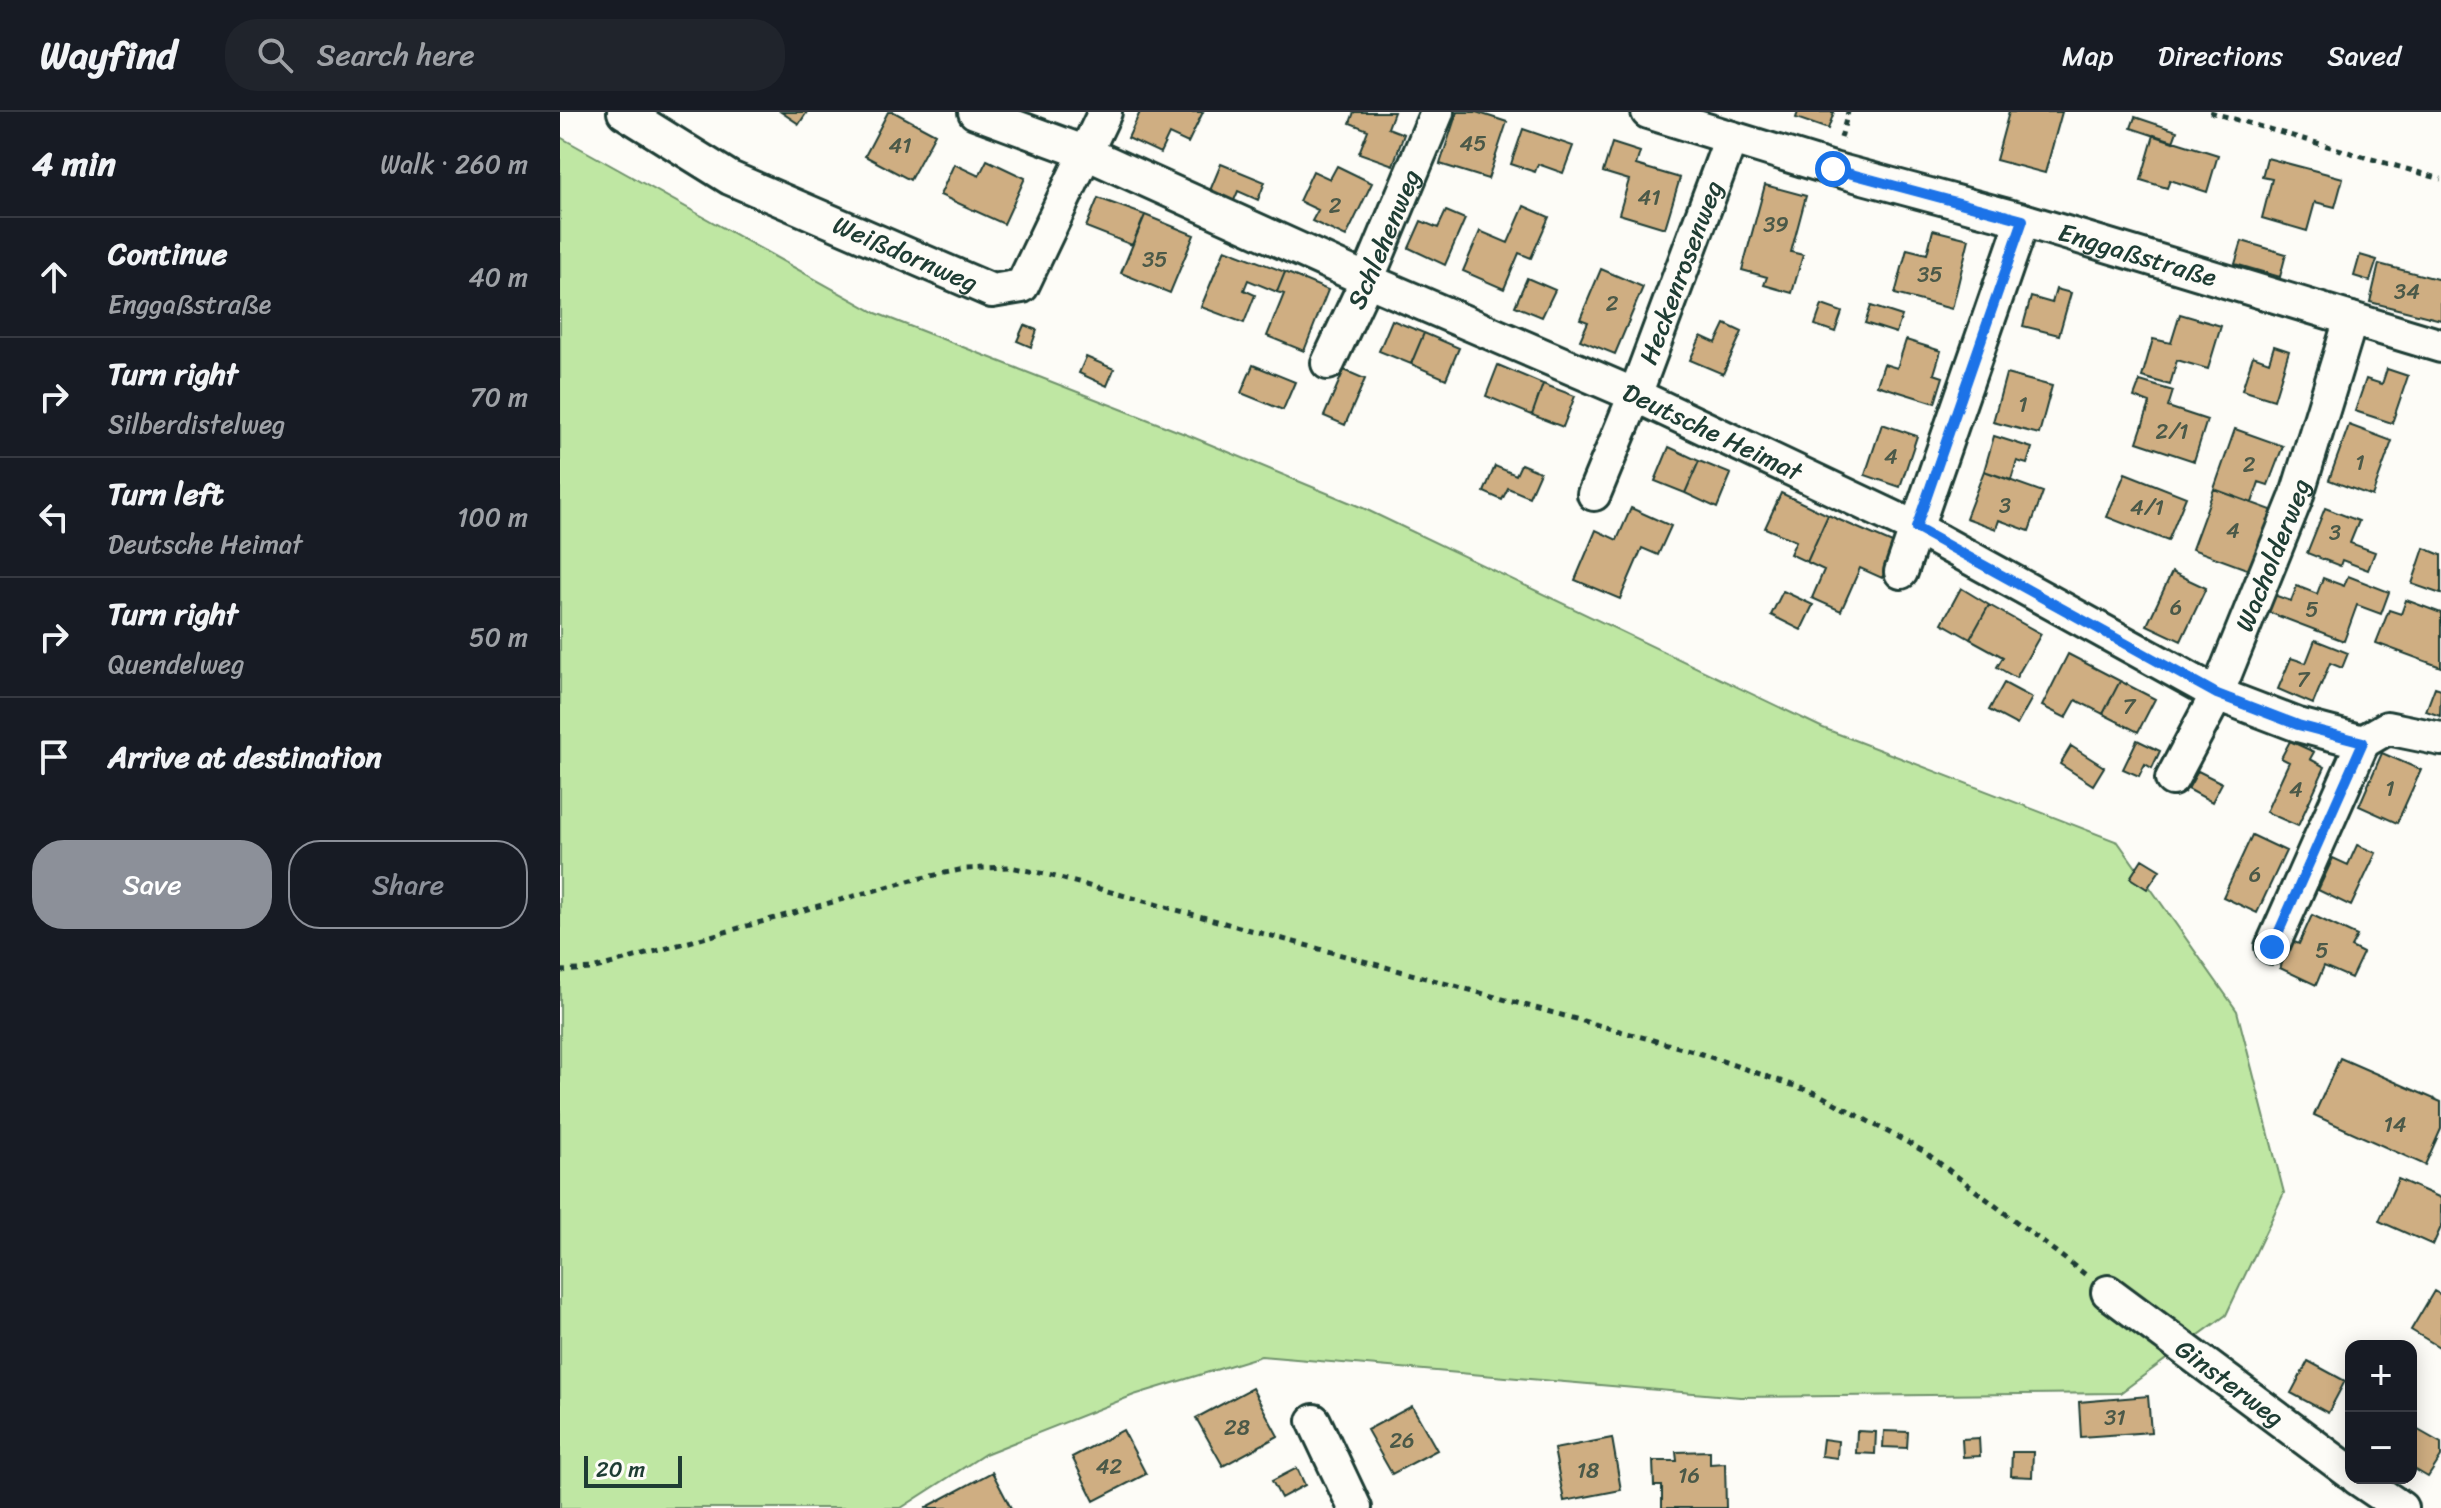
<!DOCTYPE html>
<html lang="en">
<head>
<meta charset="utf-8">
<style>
	:root { --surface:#171b24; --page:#20242c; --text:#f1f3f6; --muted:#9ea1a6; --line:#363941; --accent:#8c9099 }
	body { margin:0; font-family:Sriracha,sans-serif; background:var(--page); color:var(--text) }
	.controls { position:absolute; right:24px; bottom:24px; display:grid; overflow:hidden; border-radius:16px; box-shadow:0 4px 20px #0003 }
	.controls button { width:72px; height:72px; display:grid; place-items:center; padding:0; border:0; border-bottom:2px solid var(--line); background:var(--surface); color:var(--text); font:40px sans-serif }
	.scale { position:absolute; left:24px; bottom:20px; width:98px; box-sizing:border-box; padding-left:8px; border:4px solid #1f3d34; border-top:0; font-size:22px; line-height:28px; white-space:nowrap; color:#1f3d34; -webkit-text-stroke:6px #fdfcf7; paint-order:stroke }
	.stop { position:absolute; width:24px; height:24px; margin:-18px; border:6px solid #1a73e8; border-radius:50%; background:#fff }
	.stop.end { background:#1a73e8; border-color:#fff; box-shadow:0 2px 8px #0008 }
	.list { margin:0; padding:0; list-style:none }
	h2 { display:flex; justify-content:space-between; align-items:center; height:104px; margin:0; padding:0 32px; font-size:34px }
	h2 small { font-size:26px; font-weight:400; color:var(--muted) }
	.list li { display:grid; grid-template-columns:52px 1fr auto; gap:24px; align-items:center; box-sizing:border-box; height:120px; padding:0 32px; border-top:2px solid var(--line) }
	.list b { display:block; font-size:30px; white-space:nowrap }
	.list p { margin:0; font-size:26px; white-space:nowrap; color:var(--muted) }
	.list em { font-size:26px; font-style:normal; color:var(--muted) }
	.actions { display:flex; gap:16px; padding:24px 32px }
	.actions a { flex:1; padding:18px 0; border:2px solid var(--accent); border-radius:32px; text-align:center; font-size:28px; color:var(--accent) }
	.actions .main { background:var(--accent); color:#fff }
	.icon { flex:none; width:44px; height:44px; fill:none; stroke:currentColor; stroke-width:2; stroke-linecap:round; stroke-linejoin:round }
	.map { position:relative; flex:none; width:1881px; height:1396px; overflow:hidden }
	header { display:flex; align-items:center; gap:48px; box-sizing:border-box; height:112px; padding:0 40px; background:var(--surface); border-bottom:2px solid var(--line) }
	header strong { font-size:38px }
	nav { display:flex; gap:44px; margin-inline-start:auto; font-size:28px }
	.search { width:560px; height:72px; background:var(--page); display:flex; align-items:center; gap:20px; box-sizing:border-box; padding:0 28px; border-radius:32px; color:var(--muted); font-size:30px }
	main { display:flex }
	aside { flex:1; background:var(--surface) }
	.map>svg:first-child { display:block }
	.green { fill:#bfe7a3; stroke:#6f926c; stroke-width:2 }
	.building { fill:#cfae82; stroke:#1f3d34; stroke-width:2 }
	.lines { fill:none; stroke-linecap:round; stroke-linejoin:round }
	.minor-casing { stroke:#1f3d34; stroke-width:38 }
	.path { stroke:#1f3d34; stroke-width:5; stroke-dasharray:6 6; stroke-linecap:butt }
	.minor { stroke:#fdfcf7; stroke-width:32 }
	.route { stroke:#1a73e8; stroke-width:10 }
	.labels { text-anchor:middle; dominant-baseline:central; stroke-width:6; stroke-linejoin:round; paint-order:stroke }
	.number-label { font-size:22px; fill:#4b5948 }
	.street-label { font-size:26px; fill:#1f3d34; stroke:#fdfcf7 }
</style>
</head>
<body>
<header>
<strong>Wayfind</strong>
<div class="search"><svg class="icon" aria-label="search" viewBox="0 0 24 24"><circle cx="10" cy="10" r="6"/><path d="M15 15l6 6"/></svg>Search here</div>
<nav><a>Map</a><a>Directions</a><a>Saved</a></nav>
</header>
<main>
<aside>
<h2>4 min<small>Walk · 260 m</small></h2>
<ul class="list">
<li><svg class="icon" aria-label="ahead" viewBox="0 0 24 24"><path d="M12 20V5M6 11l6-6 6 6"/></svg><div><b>Continue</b><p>Enggaßstraße</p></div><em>40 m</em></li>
<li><svg class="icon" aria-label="right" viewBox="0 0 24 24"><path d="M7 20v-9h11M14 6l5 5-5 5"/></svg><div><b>Turn right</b><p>Silberdistelweg</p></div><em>70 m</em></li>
<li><svg class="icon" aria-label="left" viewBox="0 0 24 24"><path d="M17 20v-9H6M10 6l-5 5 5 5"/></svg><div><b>Turn left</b><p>Deutsche Heimat</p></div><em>100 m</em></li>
<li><svg class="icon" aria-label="right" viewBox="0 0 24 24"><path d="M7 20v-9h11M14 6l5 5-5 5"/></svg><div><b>Turn right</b><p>Quendelweg</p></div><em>50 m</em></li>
<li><svg class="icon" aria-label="arrive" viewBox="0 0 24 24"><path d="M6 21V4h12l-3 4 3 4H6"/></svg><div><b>Arrive at destination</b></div></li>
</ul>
<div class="actions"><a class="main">Save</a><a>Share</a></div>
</aside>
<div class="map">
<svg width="1881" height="1396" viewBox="0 0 1881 1396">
	<rect width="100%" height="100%" fill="#fdfcf7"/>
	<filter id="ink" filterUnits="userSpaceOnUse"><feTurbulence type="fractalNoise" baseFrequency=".0125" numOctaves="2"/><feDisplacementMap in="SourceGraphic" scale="16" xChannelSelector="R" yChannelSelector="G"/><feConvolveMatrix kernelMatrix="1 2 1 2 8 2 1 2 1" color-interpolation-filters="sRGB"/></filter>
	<g filter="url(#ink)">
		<path class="green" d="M0 25 316 201 630 324 803 396 1263 616 1558 730 1677 899 1724 1081 1666 1203 1560 1281 1180 1285 701 1244 574 1283 425 1342 341 1396H0Z"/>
		<path class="building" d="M221 0H247L239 12Z
			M328 0H334L375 22 350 68 305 44Z
			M580 0H643L628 31 609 22 600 41 568 26Z
			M794 0H834L828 16 844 22 833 53 799 41 808 18 790 11Z
			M897 0H916L947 10 928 67 880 52Z
			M1238 0H1274L1268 17 1236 6Z
			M1449 0H1502L1485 61 1436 48Z
			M1575 5 1617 19 1613 30 1571 16Z
			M963 17 1013 34 1003 61 978 52 975 60 951 52Z
			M1594 23 1658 43 1647 80 1610 68 1607 76 1581 68Z
			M1052 31 1080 40 1076 53 1120 66 1105 116 1059 102 1069 68 1043 60Z
			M1707 46 1783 66 1775 95 1755 90 1747 119 1702 106 1712 67 1702 65Z
			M427 48 465 66 444 112 380 83 394 52 419 64Z
			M661 52 705 70 698 88 678 79 673 91 649 81Z
			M777 54 812 71 786 125 752 109 758 98 739 89 753 59 770 67Z
			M1205 73 1246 84 1231 140 1243 143 1232 181 1204 173 1207 165 1182 158Z
			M538 86 585 103 572 133 526 115Z
			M964 94 989 105 971 146 959 141 944 177 903 159 920 119 948 131Z
			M886 99 905 107 885 153 849 136 861 109 878 116Z
			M585 103 634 123 610 181 561 161Z
			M1373 118 1409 127 1392 197 1335 182 1347 137 1367 142Z
			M1682 129 1726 142 1720 165 1675 152Z
			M665 137 725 160 717 180 688 168 684 178 695 183 684 211 641 195Z
			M1800 143 1817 148 1810 169 1794 164Z
			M1819 152 1881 168V208L1810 190Z
			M1041 157 1083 175 1055 242 1020 228 1028 210 1020 207Z
			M725 160 768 178 744 239 707 224 724 182 717 180Z
			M967 166 995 178 982 205 955 194Z
			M1496 177 1511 181 1499 223 1463 214 1471 185 1492 191Z
			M1262 193 1282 200 1275 220 1255 213Z
			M1311 194 1342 204 1336 221 1305 211Z
			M1620 202 1661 214 1648 257 1617 248 1610 273 1582 265 1593 227 1611 231Z
			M832 208 864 221 851 252 819 239Z
			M1165 212 1182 220 1163 262 1130 248 1141 224 1156 231Z
			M464 213 477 218 471 235 457 229Z
			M864 221 899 236 886 267 851 252Z
			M1346 228 1381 239 1374 262 1383 265 1375 291 1317 273 1324 252 1337 256Z
			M1714 234 1729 239 1714 288 1682 278 1693 244 1709 250Z
			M526 245 554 257 547 274 519 261Z
			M693 253 735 270 723 298 681 281Z
			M938 253 983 272 972 303 926 284Z
			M1827 257 1848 264 1832 311 1795 299 1806 267 1822 272Z
			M784 258 805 267 785 313 764 304Z
			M1446 262 1492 274 1479 322 1433 310Z
			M1580 269 1613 279 1608 295 1647 308 1634 349 1577 330 1590 291 1574 285Z
			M983 272 1015 284 1003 315 972 303Z
			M1322 312 1357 324 1340 375 1305 363Z
			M1789 313 1832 329 1812 384 1769 368Z
			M1675 317 1723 334 1708 373 1699 370 1692 391 1654 377Z
			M1434 324 1472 336 1467 352 1457 349 1451 368 1424 359Z
			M1109 335 1139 349 1125 381 1095 369Z
			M1139 349 1171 362 1157 396 1125 381Z
			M961 352 980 360 969 385 948 376 942 388 924 380 935 354 956 363Z
			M1424 359 1483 380 1469 419 1439 408 1436 417 1406 406Z
			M1565 361 1626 385 1608 429 1547 405Z
			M1654 377 1714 399 1692 459 1632 437Z
			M1221 381 1268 403 1247 450 1230 442 1236 429 1205 416Z
			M1071 396 1111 414 1098 443 1082 436 1060 487 1015 468 1036 418 1057 428Z
			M1765 396 1799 409 1790 431 1815 440 1808 458 1782 448 1780 454 1747 441Z
			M1268 403 1337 433 1322 466 1300 456 1281 499 1252 486 1264 458 1247 450Z
			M1864 436 1881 443V482L1852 472Z
			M1612 460 1646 476 1621 529 1587 513Z
			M1788 464 1829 480 1821 502 1797 493 1784 529 1708 500 1714 483 1731 489 1737 474 1757 482 1763 466 1784 474Z
			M1401 476 1429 493 1410 527 1382 511Z
			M1223 479 1253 493 1241 518 1211 503Z
			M1846 488 1881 501V555L1816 531 1829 498 1841 502Z
			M1429 493 1481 522 1456 566 1437 555 1443 545 1410 527Z
			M1755 528 1788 541 1782 556 1770 551 1753 592 1718 577 1731 546 1746 551Z
			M1508 542 1560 569 1543 602 1516 588 1506 606 1482 594Z
			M1560 569 1595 587 1578 620 1543 602Z
			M1444 571 1472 586 1457 613 1429 598Z
			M1875 575 1881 577 1880 604 1866 599Z
			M1577 628 1600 639 1592 656 1585 652 1579 664 1563 657Z
			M1730 629 1754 640 1750 647 1765 655 1738 714 1706 700 1729 650 1721 646Z
			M1511 634 1544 655 1533 673 1500 652Z
			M1822 641 1861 658 1837 711 1799 694Z
			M1638 659 1662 671 1652 690 1628 677Z
			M1692 723 1726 739 1697 801 1663 785Z
			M1797 733 1816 741 1791 794 1758 778 1773 746 1788 753Z
			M1582 747 1600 758 1587 777 1570 766Z
			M1752 803 1797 824 1791 835 1803 841 1791 866 1764 854 1756 873 1720 856 1732 829 1739 832Z
			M1780 946 1881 990V1017L1865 1053 1754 1003Z
			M1838 1067 1881 1086V1115L1873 1133 1819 1109Z
			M1874 1179 1881 1183V1236L1851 1218Z
			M1748 1249 1785 1269 1768 1301 1731 1281Z
			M692 1276 718 1324 663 1354 636 1306Z
			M1588 1284 1591 1320 1521 1325 1519 1290Z
			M852 1294 877 1338 832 1362 807 1318Z
			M1851 1314 1881 1331V1345L1868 1365 1851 1355Z
			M563 1318 586 1362 534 1389 512 1345Z
			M1297 1319 1316 1320 1315 1342 1296 1341Z
			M1324 1319 1348 1320 1347 1336 1323 1335Z
			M1052 1326 1061 1378 1004 1389 994 1337Z
			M1419 1326 1420 1344 1403 1345 1402 1327Z
			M1263 1327 1278 1329 1277 1346 1261 1344Z
			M1150 1339V1352L1165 1351 1166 1396H1102V1374H1094L1093 1349H1117L1116 1340Z
			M1452 1340H1473L1472 1365 1451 1364Z
			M737 1356 745 1373 721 1386 712 1369Z
			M432 1360 451 1396H365Z"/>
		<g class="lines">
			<defs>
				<g id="minor">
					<path id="s1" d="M64 0 170 66 432 179 462 174 545 0"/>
					<path id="s2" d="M415 0 524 40 807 168 1075 283 1356 416 1657 582 1738 613 1803 630 1827 616 1881 627"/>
					<path id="s3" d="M1088 0 1273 57 1463 108 1881 234"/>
					<path id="s4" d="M768 251 807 168 877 0"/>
					<path id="s5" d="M1034 382 1075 283 1171 26"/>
					<path d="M1341 460 1463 108"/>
					<path id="s6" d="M1612 667 1657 582 1736 386 1791 207"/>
					<path d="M1712 835 1803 630"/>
					<path id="s7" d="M1548 1180 1791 1361"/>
					<path d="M754 1309 795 1396"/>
					<path d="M1797 1366 1841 1396"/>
				</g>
			</defs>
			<use href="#minor" class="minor-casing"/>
			<path class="path" d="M1650 0 1881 67
				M1281 26 1288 0
				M0 859 32 857 352 768 404 757 450 755 485 762 1133 939 1258 982 1365 1040 1526 1163"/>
			<use href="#minor" class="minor"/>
		</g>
	</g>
	<g class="lines" filter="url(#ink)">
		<path class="route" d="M1273 57 1463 108 1356 416 1657 582 1738 613 1803 630 1712 835"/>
	</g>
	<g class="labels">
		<g class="number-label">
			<text x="913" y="31">45</text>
			<text x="340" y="33">41</text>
			<text x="1089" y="85">41</text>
			<text x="775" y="93">2</text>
			<text x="1216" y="112">39</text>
			<text x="595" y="147">35</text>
			<text x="1370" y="162">35</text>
			<text x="1847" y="179">34</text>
			<text x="1052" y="191">2</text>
			<text x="1463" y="292">1</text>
			<text x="1612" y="319">2/1</text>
			<text x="1331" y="344">4</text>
			<text x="1800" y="350">1</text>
			<text x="1689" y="352">2</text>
			<text x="1445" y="393">3</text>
			<text x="1587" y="395">4/1</text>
			<text x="1673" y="418">4</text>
			<text x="1775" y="420">3</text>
			<text x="1616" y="495">6</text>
			<text x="1752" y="497">5</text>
			<text x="1743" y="567">7</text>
			<text x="1569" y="594">7</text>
			<text x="1830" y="676">1</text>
			<text x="1736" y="677">4</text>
			<text x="1695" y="762">6</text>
			<text x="1762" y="838">5</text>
			<text x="1835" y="1012">14</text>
			<text x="1555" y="1305">31</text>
			<text x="677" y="1315">28</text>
			<text x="842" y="1328">26</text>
			<text x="549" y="1354">42</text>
			<text x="1028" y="1358">18</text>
			<text x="1129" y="1363">16</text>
		</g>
		<g class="street-label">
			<text stroke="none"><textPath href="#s4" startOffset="136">Schlehenweg</textPath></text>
			<text stroke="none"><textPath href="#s1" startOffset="316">Weißdornweg</textPath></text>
			<text stroke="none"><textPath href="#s3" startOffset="510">Enggaßstraße</textPath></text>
			<text stroke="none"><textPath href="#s5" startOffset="238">Heckenrosenweg</textPath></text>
			<text stroke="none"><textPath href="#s2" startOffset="804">Deutsche Heimat</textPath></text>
			<text stroke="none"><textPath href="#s6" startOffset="246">Wacholderweg</textPath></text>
			<text stroke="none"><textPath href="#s7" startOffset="152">Ginsterweg</textPath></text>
		</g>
	</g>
</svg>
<div class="controls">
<button>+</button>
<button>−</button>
</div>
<div class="scale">20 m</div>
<div class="stop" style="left:1273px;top:57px"></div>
<div class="stop end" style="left:1712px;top:835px"></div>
</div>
</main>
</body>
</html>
